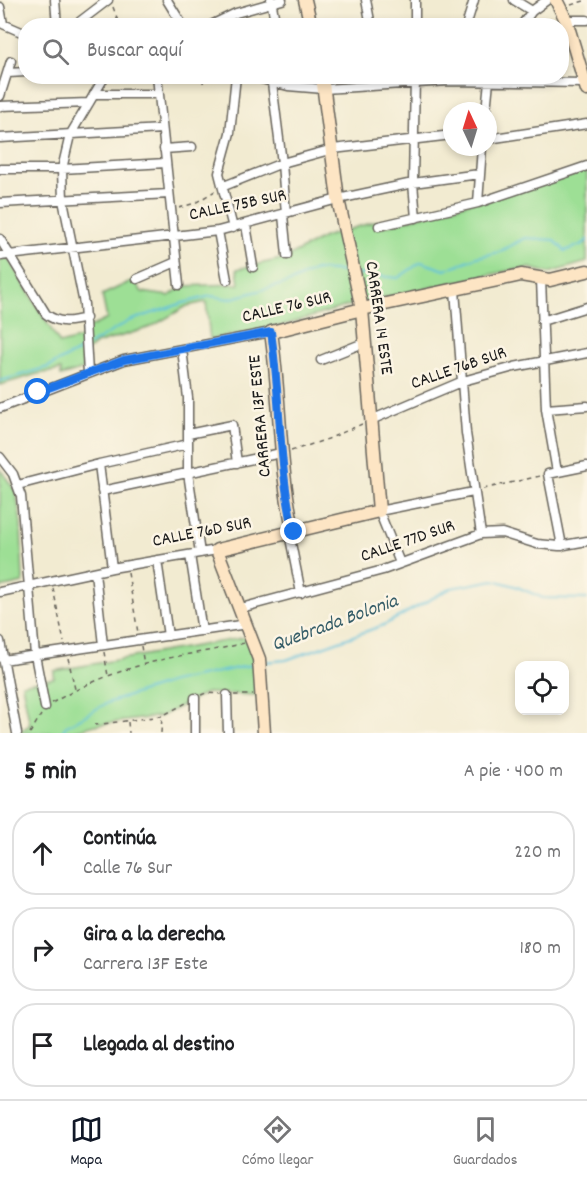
<!DOCTYPE html>
<html lang="es">
<head>
<meta charset="utf-8">
<style>
	:root { --surface:#fff; --page:#f2f2f2; --text:#202124; --muted:#757577; --line:#e0e0e0; --accent:#111827 }
	body { margin:0; font-family:Dekko,sans-serif; background:var(--page); color:var(--text) }
	.controls { position:absolute; right:18px; bottom:18px; display:grid; overflow:hidden; border-radius:12px; box-shadow:0 3px 9px #0003 }
	.controls button { width:54px; height:54px; display:grid; place-items:center; padding:0; border:0; border-bottom:2px solid var(--line); background:var(--surface); color:var(--text); font:30px sans-serif }
	.compass { position:absolute; left:443px; top:102px; width:54px; height:54px; border-radius:50%; background:var(--surface); box-shadow:0 3px 9px #0003; rotate:356deg }
	.stop { position:absolute; width:18px; height:18px; margin:-14px; border:4px solid #1a73e8; border-radius:50%; background:#fff }
	.stop.end { background:#1a73e8; border-color:#fff; box-shadow:0 2px 6px #0008 }
	.list { margin:0; padding:0; list-style:none }
	h2 { display:flex; justify-content:space-between; align-items:center; height:78px; margin:0; padding:0 24px; font-size:26px }
	h2 small { font-size:20px; font-weight:400; color:var(--muted) }
	.list li { display:grid; grid-template-columns:39px 1fr auto; gap:18px; align-items:center; box-sizing:border-box; height:84px; margin:0 12px 12px; padding:0 12px; border:2px solid var(--line); border-radius:24px }
	.list b { display:block; font-size:22px; white-space:nowrap }
	.list p { margin:0; font-size:20px; white-space:nowrap; color:var(--muted) }
	.list em { font-size:20px; font-style:normal; color:var(--muted) }
	.icon { flex:none; width:33px; height:33px; fill:none; stroke:currentColor; stroke-width:2; stroke-linecap:round; stroke-linejoin:round }
	.map { position:relative; flex:none; width:587px; height:733px; overflow:hidden }
	.search { position:absolute; background:var(--surface); box-shadow:0 3px 9px #0003; left:18px; right:18px; top:18px; height:66px; display:flex; align-items:center; gap:15px; box-sizing:border-box; padding:0 21px; border-radius:24px; color:var(--muted); font-size:22px }
	.sheet { height:366px; background:var(--surface) }
	nav { display:flex; justify-content:space-around; align-items:center; box-sizing:border-box; height:84px; border-top:2px solid var(--line); background:var(--surface); font-size:16px; color:var(--muted) }
	nav a { display:grid; justify-items:center; gap:3px }
	nav .on { color:var(--accent) }
	.map>svg:first-child { display:block }
	.green { fill:#9ddf95; stroke:#5c7e58; stroke-width:1.5 }
	.lines { fill:none; stroke-linecap:round; stroke-linejoin:round }
	.stream { stroke:#5ec0dc; stroke-width:2 }
	.street-casing { stroke:#67645b; stroke-width:11 }
	.secondary-casing { stroke:#67645b; stroke-width:15 }
	.path { stroke:#67645b; stroke-width:1.5; stroke-dasharray:4.5 4.5; stroke-linecap:butt }
	.street { stroke:#fff; stroke-width:8 }
	.secondary { stroke:#fde5c4; stroke-width:12 }
	.route { stroke:#1a73e8; stroke-width:8 }
	.labels { text-anchor:middle; dominant-baseline:central; stroke-width:5; stroke-linejoin:round; paint-order:stroke }
	.street-label { font-size:18px; fill:#1c1c1c; stroke:#fcf5e5 }
	.water-label { font-size:20px; font-style:italic; fill:#365e69; stroke:#fcf5e5 }
</style>
</head>
<body>
<div class="map">
<svg width="587" height="733" viewBox="0 0 587 733">
	<rect width="100%" height="100%" fill="#fcf5e5"/>
	<filter id="ink" filterUnits="userSpaceOnUse"><feTurbulence type="fractalNoise" baseFrequency=".0167" numOctaves="2"/><feDisplacementMap in="SourceGraphic" scale="12" xChannelSelector="R" yChannelSelector="G"/><feConvolveMatrix kernelMatrix="1 2 1 2 8 2 1 2 1" color-interpolation-filters="sRGB"/></filter>
	<filter id="wash" filterUnits="userSpaceOnUse"><feTurbulence type="fractalNoise" baseFrequency=".008" numOctaves="4" result="noise"/><feDisplacementMap in="SourceGraphic" scale="24" xChannelSelector="R" yChannelSelector="G"/><feGaussianBlur stdDeviation="1.35" result="paint"/><feColorMatrix in="noise" values="0 0 0 0 0 0 0 0 0 0 0 0 0 0 0 0 0 1.4 0 .05"/><feComposite in="paint" operator="in"/></filter>
	<g filter="url(#wash)">
		<rect width="100%" height="100%" fill="#f2ebd1"/>
		<path class="green" d="M587 170V262L549 273 530 268 507 271 354 304 277 327 210 339 206 302 187 306 151 327 96 344 83 354 84 369 61 376V370L37 374 0 385V259L8 258 60 344 82 338V331L107 319 102 295 134 280 142 292 169 296 183 286 239 284 237 269 286 258 324 237 377 221 378 228Z
			M0 469 16 492 21 523 23 583 0 588Z
			M247 637 256 659 257 695 206 693 162 716 95 725 67 733H17L30 725 22 684 54 678V671Z"/>
		<g class="lines">
			<path class="stream" d="M358 274 398 278 421 262 445 270 477 257 499 252 525 238 554 240 565 251 583 244 587 240
				M89 345 129 321 183 303 211 296 229 299 291 282 315 270 350 272
				M0 381 48 367 85 348
				M264 662 286 660 384 625 451 588 494 580 515 586 543 598 587 599
				M62 733 65 727 107 703 172 682 256 664"/>
		</g>
	</g>
	<g filter="url(#ink)">
		<g class="lines">
			<defs>
				<path id="street" d="M55 0 57 26
					M167 0 183 26
					M271 0 276 26
					M366 0 371 26
					M514 0 532 11
					M0 7 3 24 26 34
					M566 20H587
					M74 26 108 0
					M209 26 236 13 282 0
					M415 26V0
					M466 26 474 0
					M521 26 532 11 547 0
					M8 73 26 72
					M157 76 179 285
					M250 76 288 86 324 89 449 81 584 83
					M415 77 413 183 416 218
					M272 83 282 163 286 214
					M94 94H159
					M0 96 11 61
					M0 106 89 103
					M486 111 489 81 492 76
					M0 138 162 129
					M488 139 587 124
					M164 149 192 147
					M0 169H62L166 163
					M224 186 282 163 333 149 452 135
					M0 203 169 194
					M478 203 482 147
					M283 215 287 255
					M246 225 253 267
					M379 226 478 203 587 166
					M233 228 219 173 230 133 236 76
					M218 231 227 280
					M0 239 46 314C58 324 71 322 86 318
					M0 256 218 231 338 199 413 183 479 174
					M137 279 176 262
					M541 279 546 409 557 472
					M455 290 466 433 481 534
					M542 321 587 307
					M182 349 188 398V473L200 553
					M321 360 366 342
					M88 373 84 304 63 200 62 169 70 135 105 76
					M0 408 124 360 271 332
					M546 409 587 406
					M371 420 463 381 514 367 587 353
					M188 434 232 425 237 463
					M0 457 13 474 21 496 35 655 45 707
					M99 464 112 568
					M18 485 99 464 188 444
					M102 491 281 453
					M289 533 301 593
					M562 546 548 474 587 466
					M190 555 202 631
					M157 560 168 636
					M400 563 379 511 473 492
					M95 572 103 645
					M0 592 112 568 217 550
					M241 608 383 570 481 534 502 533 537 544 559 546 587 541
					M0 641 17 733
					M3 660 247 624
					M227 695 228 733
					M195 698V733"/>
				<path id="secondary" d="M305 0 311 26
					M556 0 566 20 587 90
					M294 532C278 466 281 399 271 332L362 309 521 275 550 280 587 271
					M264 733 259 659 217 550 379 511 362 309 338 199 322 76"/>
			</defs>
			<use href="#street" class="street-casing"/>
			<use href="#secondary" class="secondary-casing"/>
			<path class="path" d="M571 5 587 0
				M113 7 120 26
				M203 83 204 76
				M179 208 195 203 215 191
				M291 451 328 439 362 424
				M483 489 540 476
				M128 573 138 633
				M53 588 64 642
				M141 646 144 665
				M104 652 108 676
				M68 658 75 689
				M201 695 206 693 220 694
				M234 695H253
				M52 703C86 683 122 669 161 660 188 653 216 651 244 643
				M128 722 129 733
				M95 725 162 716 186 703
				M30 733 41 715
				M161 733 162 716"/>
			<use href="#street" class="street"/>
			<use href="#secondary" class="secondary"/>
		</g>
	</g>
	<g class="lines" filter="url(#ink)">
		<path class="route" d="M38 392 124 360 271 332C281 399 278 466 294 532"/>
	</g>
	<g class="labels">
		<g class="street-label">
			<text transform="translate(238 206) rotate(-12)">CALLE 75B SUR</text>
			<text transform="translate(287 308) rotate(-13)">CALLE 76 SUR</text>
			<text transform="translate(378 318) rotate(82)">CARRERA 14 ESTE</text>
			<text transform="translate(459 369) rotate(-19)">CALLE 76B SUR</text>
			<text transform="translate(261 416) rotate(-95)">CARRERA 13F ESTE</text>
			<text transform="translate(202 533) rotate(-11)">CALLE 76D SUR</text>
			<text transform="translate(408 542) rotate(-19)">CALLE 77D SUR</text>
		</g>
		<g class="water-label">
			<text transform="translate(335 624) rotate(-20)">Quebrada Bolonia</text>
		</g>
	</g>
</svg>
<div class="controls">
<button><svg class="icon" aria-label="locate" viewBox="0 0 24 24"><circle cx="12" cy="12" r="6"/><path d="M12 2v4M12 18v4M2 12h4M18 12h4"/></svg></button>
</div>
<svg class="compass" viewBox="-18 -18 36 36"><path d="M0-13l5 13h-10z" fill="#e53935"/><path d="M0 13l5-13h-10z" fill="#757577"/></svg>
<div class="stop" style="left:38px;top:392px"></div>
<div class="stop end" style="left:294px;top:532px"></div>
<div class="search"><svg class="icon" aria-label="search" viewBox="0 0 24 24"><circle cx="10" cy="10" r="6"/><path d="M15 15l6 6"/></svg>Buscar aquí</div>
</div>
<section class="sheet">
<h2>5 min<small>A pie · 400 m</small></h2>
<ul class="list">
<li><svg class="icon" aria-label="ahead" viewBox="0 0 24 24"><path d="M12 20V5M6 11l6-6 6 6"/></svg><div><b>Continúa</b><p>Calle 76 Sur</p></div><em>220 m</em></li>
<li><svg class="icon" aria-label="right" viewBox="0 0 24 24"><path d="M7 20v-9h11M14 6l5 5-5 5"/></svg><div><b>Gira a la derecha</b><p>Carrera 13F Este</p></div><em>180 m</em></li>
<li><svg class="icon" aria-label="arrive" viewBox="0 0 24 24"><path d="M6 21V4h12l-3 4 3 4H6"/></svg><div><b>Llegada al destino</b></div></li>
</ul>
</section>
<nav>
<a class="on"><svg class="icon" aria-label="map" viewBox="0 0 24 24"><path d="M3 6l6-2 6 2 6-2v14l-6 2-6-2-6 2zM9 4v14M15 6v14"/></svg>Mapa</a>
<a><svg class="icon" aria-label="directions" viewBox="0 0 24 24"><path d="M12 3l9 9-9 9-9-9zM9 14v-3h6M13 9l2 2-2 2"/></svg>Cómo llegar</a>
<a><svg class="icon" aria-label="saved" viewBox="0 0 24 24"><path d="M7 4h10v16l-5-4-5 4z"/></svg>Guardados</a>
</nav>
</body>
</html>
